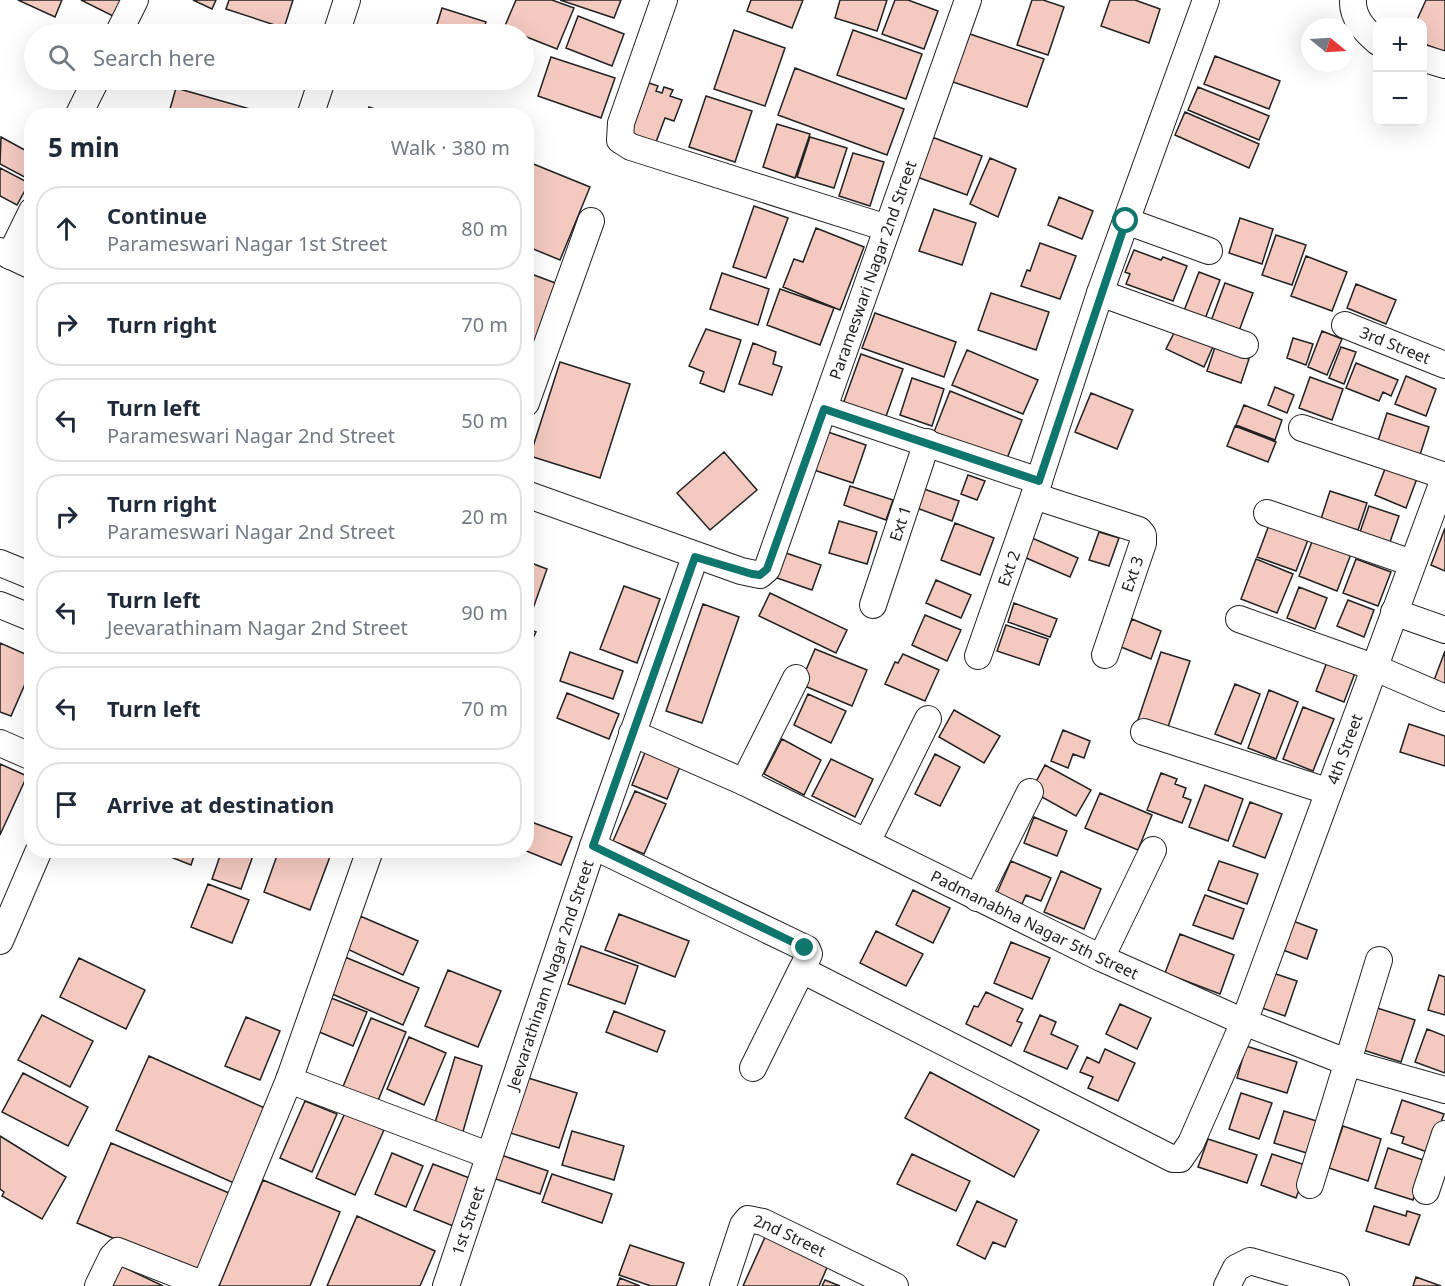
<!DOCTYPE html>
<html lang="en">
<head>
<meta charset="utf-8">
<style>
	:root { --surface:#fff; --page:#f6f6f7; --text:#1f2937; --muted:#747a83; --line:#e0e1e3 }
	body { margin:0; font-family:"Noto Sans",sans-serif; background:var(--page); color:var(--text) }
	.controls { position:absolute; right:18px; top:18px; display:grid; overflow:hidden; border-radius:12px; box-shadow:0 6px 24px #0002 }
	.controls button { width:54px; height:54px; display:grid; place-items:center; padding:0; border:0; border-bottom:2px solid var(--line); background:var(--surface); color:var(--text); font:30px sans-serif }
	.compass { position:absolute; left:1301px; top:18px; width:54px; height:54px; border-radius:50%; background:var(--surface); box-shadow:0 6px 24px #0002; rotate:108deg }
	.stop { position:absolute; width:18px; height:18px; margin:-14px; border:4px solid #0f766e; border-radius:50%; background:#fff }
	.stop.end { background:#0f766e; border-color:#fff; box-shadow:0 2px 6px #0008 }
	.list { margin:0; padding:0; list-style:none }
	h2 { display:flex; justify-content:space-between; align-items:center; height:78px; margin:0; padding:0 24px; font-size:26px }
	h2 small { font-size:20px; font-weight:400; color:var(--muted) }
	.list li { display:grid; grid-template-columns:39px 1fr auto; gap:18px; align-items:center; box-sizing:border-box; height:84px; margin:0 12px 12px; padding:0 12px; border:2px solid var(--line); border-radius:24px }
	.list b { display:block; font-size:22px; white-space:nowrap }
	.list p { margin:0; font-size:20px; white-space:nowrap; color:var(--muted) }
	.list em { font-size:20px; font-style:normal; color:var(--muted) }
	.icon { flex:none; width:33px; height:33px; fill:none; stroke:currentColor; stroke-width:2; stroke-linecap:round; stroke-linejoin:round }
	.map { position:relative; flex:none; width:1445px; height:1286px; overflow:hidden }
	.search { position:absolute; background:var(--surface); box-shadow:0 6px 24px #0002; left:24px; top:24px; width:510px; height:66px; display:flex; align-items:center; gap:15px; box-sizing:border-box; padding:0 21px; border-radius:33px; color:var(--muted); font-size:22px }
	.panel { position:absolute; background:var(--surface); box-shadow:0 6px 24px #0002; left:24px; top:108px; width:510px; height:750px; border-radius:24px }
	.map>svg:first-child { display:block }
	.building { fill:#f3c9c0; stroke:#222; stroke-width:1.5 }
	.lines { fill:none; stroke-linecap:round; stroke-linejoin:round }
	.minor-casing { stroke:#222; stroke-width:28 }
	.minor { stroke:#fff; stroke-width:26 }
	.route { stroke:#0f766e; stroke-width:8 }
	.labels { text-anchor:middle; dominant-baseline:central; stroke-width:4.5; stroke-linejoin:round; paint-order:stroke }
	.street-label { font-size:16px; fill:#222; stroke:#fff }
</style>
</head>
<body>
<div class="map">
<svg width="1445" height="1286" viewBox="0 0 1445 1286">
	<rect width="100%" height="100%" fill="#fff"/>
	<path class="building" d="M18 0H62L55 17Z
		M81 0H121L113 16Z
		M193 0H216L212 9Z
		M229 0H293L284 28 226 9Z
		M516 0H552L574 8 557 49 504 28Z
		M560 0H621L614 18Z
		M751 0H803L792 28 747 11Z
		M840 0H887L877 31 835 18Z
		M895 0H908L938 11 924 49 882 34Z
		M1032 0H1043L1064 7 1048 55 1017 45Z
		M1110 0H1135L1160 9 1149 43 1101 26Z
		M1426 0H1445V52L1422 43V22H1416Z
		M442 8 486 22 482 34H434Z
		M578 16 624 34 612 66 566 48Z
		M202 27 229 34H200Z
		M734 30 785 48 765 106 714 89Z
		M853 30 922 54 906 99 837 75Z
		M967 33 1044 59 1027 107 950 81Z
		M1215 56 1280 81 1269 109 1204 84Z
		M551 57 615 78 601 118 538 96Z
		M795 68 904 109 887 155 778 115Z
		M240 80H263L261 86Z
		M649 83 658 86 656 91 662 93 664 87 673 90 670 96 682 100 674 121 665 118 656 142 631 133Z
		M1198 87 1269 116 1259 140 1188 110Z
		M176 88 250 109 248 116H168Z
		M706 96 752 111 735 162 689 147Z
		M369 107 395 116H366Z
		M1185 112 1259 144 1249 168 1175 135Z
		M777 124 810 134 795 178 763 167Z
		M1 137 32 154V181L0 164Z
		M810 137 847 148 834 188 797 177Z
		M932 137 982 156 967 195 917 177Z
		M853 153 884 162 870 206 839 196Z
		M990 158 1016 169 998 217 970 204Z
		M526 161 590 187 560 260 526 246Z
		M0 168 29 183 17 205 0 196Z
		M1059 197 1093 211 1082 239 1048 225Z
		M754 206 788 218 766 278 733 267Z
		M934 209 976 223 962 265 919 251Z
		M1240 218 1273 229 1262 264 1229 253Z
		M816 228 864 247 840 310 783 287 794 259 803 262Z
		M1276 235 1306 245 1292 285 1262 275Z
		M1040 243 1076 256 1060 299 1021 286 1027 270 1030 271Z
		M1134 250 1161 260 1163 257 1187 266 1173 301 1126 284 1130 274 1125 272Z
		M1306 256 1347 272 1332 311 1291 296Z
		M526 272 558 284 528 358 526 357Z
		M1199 272 1220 280 1203 324 1182 316Z
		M722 273 769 289 758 325 710 309Z
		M1225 283 1253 293 1239 331 1211 321Z
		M1356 284 1396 300 1386 324 1347 308Z
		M780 289 834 308 820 345 767 325Z
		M991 293 1049 312 1036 350 978 330Z
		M875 313 956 342 944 377 862 348Z
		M1178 325 1215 342 1204 367 1166 349Z
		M706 329 741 340 724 392 700 383 704 372 689 366Z
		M1322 331 1342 339 1327 375 1308 367Z
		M1293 338 1313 344 1306 365 1287 358Z
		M753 343 776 352 773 364 782 367 772 395 739 384Z
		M1215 347 1249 359 1241 383 1207 371Z
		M1341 347 1356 352 1344 384 1329 378Z
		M967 350 1038 380 1023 414 952 385Z
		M861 354 903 369 885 419 843 404Z
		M560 362 630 384 600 478 530 456Z
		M1356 363 1398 380 1391 396 1383 392 1379 401 1346 388Z
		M1406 376 1436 389 1426 416 1395 404Z
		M1310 377 1343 389 1332 420 1299 408Z
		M912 378 944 389 932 426 900 415Z
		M1275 387 1294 395 1287 413 1268 405Z
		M950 391 1022 420 1006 461 934 432Z
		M1091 393 1133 410 1117 449 1075 432Z
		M1244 405 1282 420 1275 440 1236 425Z
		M1387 413 1429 427 1418 461 1376 447Z
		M1235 426 1276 442 1268 462 1227 446Z
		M825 431 866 445 853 483 811 469Z
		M724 452 757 490 710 530 677 493Z
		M1388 461 1419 473 1406 508 1375 495Z
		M968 475 985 481 977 500 961 494Z
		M850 486 893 500 886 520 844 505Z
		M921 488 959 501 952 521 914 507Z
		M1330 491 1367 503 1358 530 1321 519Z
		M1369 506 1399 516 1390 542 1360 532Z
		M839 521 877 532 867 564 829 553Z
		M955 523 994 538 980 575 941 560Z
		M1269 525 1308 540 1296 571 1257 557Z
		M1445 528V571L1431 565Z
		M1099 532 1119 538 1109 566 1089 560Z
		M1032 538 1078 558 1070 577 1024 557Z
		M1313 539 1351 554 1337 591 1299 576Z
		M783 552 821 565 812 590 774 577Z
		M1256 559 1293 574 1277 613 1241 599Z
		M1356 559 1391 572 1378 606 1343 593Z
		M526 561 547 569 530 617 526 615Z
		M936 580 971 595 961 618 926 603Z
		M624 586 660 599 637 663 600 649Z
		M1299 587 1327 598 1315 629 1287 618Z
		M770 593 847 630 836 653 759 616Z
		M1348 600 1374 610 1364 637 1337 626Z
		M1014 603 1057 619 1050 637 1008 622Z
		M703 604 739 617 702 723 666 711Z
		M925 615 961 630 947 661 912 645Z
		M1132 619 1161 631 1151 659 1121 647Z
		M1006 625 1048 639 1039 665 997 651Z
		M526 628 536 632 526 653Z
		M0 643 32 657V668L11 716 0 712Z
		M815 649 867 670 852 706 800 684Z
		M1445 651V687L1433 683Z
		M570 652 623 671 613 699 560 681Z
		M1161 652 1190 661 1167 730 1138 720Z
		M903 654 939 670 925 701 885 684 895 662 898 663Z
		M1327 662 1355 673 1344 702 1316 691Z
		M1235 684 1260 694 1241 744 1215 734Z
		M1269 690 1298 702 1276 759 1248 748Z
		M567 693 619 714 609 739 557 718Z
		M808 694 846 711 831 743 794 725Z
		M1303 707 1334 719 1313 771 1283 759Z
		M954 710 1000 736 984 763 939 737Z
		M1409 724 1445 736V766L1400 752Z
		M1063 730 1090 741 1084 758 1073 754 1068 768 1051 761Z
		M782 739 821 760 804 795 764 774Z
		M646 750 681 764 667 799 632 785Z
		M935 754 960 767 940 806 915 794Z
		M831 759 873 779 855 817 812 796Z
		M0 764 27 776 0 835Z
		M1045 765 1091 790 1076 816 1031 791Z
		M1161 773 1177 779 1175 784 1186 788 1183 797 1191 800 1182 823 1147 810Z
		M1205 785 1243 799 1228 841 1189 827Z
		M635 791 666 804 644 854 613 841Z
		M1100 793 1152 815 1138 850 1085 828Z
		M1250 802 1282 814 1265 858 1233 846Z
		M1034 817 1067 831 1057 856 1024 843Z
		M526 820 572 837 561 865 524 850H526Z
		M153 850H196L191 865Z
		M222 850H255L241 889 212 879Z
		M279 850H320L331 854 310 910 264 892Z
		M1011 861 1051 878 1041 901 1026 895 1022 904 997 893Z
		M1219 861 1258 874 1247 904 1208 890Z
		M1061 871 1101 889 1084 929 1044 912Z
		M208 884 249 900 232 943 191 927Z
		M913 890 950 908 933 943 896 925Z
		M1205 895 1244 909 1233 939 1193 925Z
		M619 914 689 941 675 977 605 950Z
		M360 916 418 941 403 975 345 948Z
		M1285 918 1317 930 1307 959 1275 947Z
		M876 931 923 954 906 986 860 963Z
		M1180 934 1234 955 1220 994 1165 973Z
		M1011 942 1050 958 1032 999 994 983Z
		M581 946 638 966 625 1004 568 984Z
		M345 957 419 988 403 1025 330 993Z
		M79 958 145 990 126 1029 60 997Z
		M448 970 501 991 478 1047 425 1026Z
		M1273 973 1297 981 1285 1016 1262 1008Z
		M1439 975 1445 977V1015L1428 1010Z
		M986 992 1023 1009 1017 1021 1022 1023 1011 1046 966 1024 974 1006 978 1007Z
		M326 996 367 1012 353 1046 312 1029Z
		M1120 1004 1151 1018 1137 1049 1106 1034Z
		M1374 1007 1415 1020 1401 1062 1360 1049Z
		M614 1011 665 1031 657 1052 606 1032Z
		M42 1015 93 1041 70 1087 18 1060Z
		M1040 1015 1056 1022 1051 1034 1078 1046 1067 1069 1024 1051Z
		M246 1017 280 1031 260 1080 225 1066Z
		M371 1018 406 1032 375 1108 340 1094Z
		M1427 1029 1445 1036V1073L1415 1062Z
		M409 1037 446 1053 424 1105 387 1089Z
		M1246 1046 1297 1062 1287 1093 1237 1078Z
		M1105 1049 1135 1063 1118 1101 1088 1088 1093 1077 1080 1072 1087 1057 1099 1063Z
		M149 1056 269 1110 236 1184 116 1130Z
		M455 1057 482 1066 462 1135 434 1126Z
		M930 1072 1039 1130 1014 1177 905 1118Z
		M23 1073 88 1107 68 1146 2 1112Z
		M525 1077 577 1093 559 1148 507 1132Z
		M1241 1093 1272 1103 1259 1139 1229 1129Z
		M1402 1100 1444 1114 1430 1153 1402 1143 1404 1137 1391 1133Z
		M305 1101 337 1114 312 1172 280 1158Z
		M1284 1111 1320 1122 1310 1154 1274 1143Z
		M345 1113 384 1130 355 1195 316 1178Z
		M1343 1126 1381 1139 1368 1181 1329 1168Z
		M572 1131 624 1146 614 1180 562 1165Z
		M0 1136 66 1177 42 1219 2 1196 4 1192 0 1189Z
		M1208 1139 1257 1155 1247 1183 1198 1167Z
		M111 1143 236 1196 203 1276 77 1223Z
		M1388 1148 1426 1161 1413 1200 1375 1188Z
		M392 1153 423 1166 406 1207 375 1194Z
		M912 1154 970 1181 956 1211 897 1184Z
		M1272 1154 1308 1166 1296 1198 1261 1185Z
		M501 1155 548 1171 540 1194 493 1178Z
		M433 1164 472 1179 453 1226 414 1210Z
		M552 1174 612 1194 602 1223 542 1202Z
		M263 1180 340 1212 310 1286H219Z
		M977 1201 1017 1220 1005 1247 993 1242 985 1259 957 1245Z
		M1374 1206 1406 1216 1407 1211 1420 1215 1409 1245 1366 1231Z
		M357 1216 435 1251 420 1286H327Z
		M766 1235 829 1263 819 1286H743Z
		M630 1245 684 1263 676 1286H651L619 1275Z
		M117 1264 163 1286H106Z
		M1416 1277 1441 1286H1413Z
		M620 1278 640 1286H617Z
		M825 1280 840 1286H822Z"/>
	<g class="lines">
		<defs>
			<g id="minor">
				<path d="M664 0 621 123 620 140 631 147 887 228"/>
				<path d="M1353 0C1352 18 1365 31 1378 42"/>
				<path d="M118 34 135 0"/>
				<path d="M336 34 347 0"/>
				<path d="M1422 58 1445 65"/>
				<path d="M78 116 96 80"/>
				<path d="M310 116 322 80"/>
				<path d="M1126 221 1209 251"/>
				<path d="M0 251 32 266"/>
				<path d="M10 256 32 211"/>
				<path d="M1100 293 1245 345"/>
				<path id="s1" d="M1345 325 1445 365"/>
				<path d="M526 403 591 221"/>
				<path d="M824 409 1039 481"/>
				<path id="s2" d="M526 494 741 571 760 575 767 569 968 0"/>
				<path d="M1034 496 1139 530 1143 535V543L1105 655"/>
				<path d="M1267 513 1412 563"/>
				<path d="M0 563 32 576"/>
				<path d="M0 605 32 618"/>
				<path id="s3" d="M873 605 927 442"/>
				<path d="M1394 612 1445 630"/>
				<path d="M1239 619 1373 667 1445 698"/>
				<path id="s4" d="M978 656 1034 496 1100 293 1206 0"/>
				<path d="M1144 732 1327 791"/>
				<path id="s5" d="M632 733 744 782 1101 958 1244 1022 1349 1063 1445 1090"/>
				<path d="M0 743 32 757"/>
				<path d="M744 782 796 678"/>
				<path d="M867 842 928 719"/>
				<path id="s6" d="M593 846 807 949 809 954 802 970 1173 1159H1180L1191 1143 1244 1022 1445 476 1302 428"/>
				<path d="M977 898 1030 792"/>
				<path d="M0 941 39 850"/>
				<path d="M1101 958 1153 850"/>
				<path d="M753 1068 802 969"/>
				<path d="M289 1080 488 1155"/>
				<path d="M1310 1185 1379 960"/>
				<path d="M1426 1191 1445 1134"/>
				<path d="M98 1286 112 1257 118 1251 197 1282H205L208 1277 289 1080 370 850"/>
				<path id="s7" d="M446 1286 593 846 695 557"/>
				<path id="s8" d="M723 1286 743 1225 748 1219 763 1222 895 1286"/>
				<path d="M1227 1286 1236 1268 1250 1261 1336 1286"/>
			</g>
		</defs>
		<use href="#minor" class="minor-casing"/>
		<use href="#minor" class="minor"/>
	</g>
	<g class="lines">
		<path class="route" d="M805 948 593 846 695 557 752 574 760 575 767 569 824 409 1039 481 1126 221"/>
	</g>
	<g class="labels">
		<g class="street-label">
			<text stroke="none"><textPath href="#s2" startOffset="574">Parameswari Nagar 2nd Street</textPath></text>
			<text stroke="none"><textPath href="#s1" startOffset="54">3rd Street</textPath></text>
			<text stroke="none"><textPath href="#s3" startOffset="86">Ext 1</textPath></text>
			<text stroke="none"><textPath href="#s4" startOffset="93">Ext 2</textPath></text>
			<text transform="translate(1132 574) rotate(-71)">Ext 3</text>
			<text stroke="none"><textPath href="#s6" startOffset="1126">4th Street</textPath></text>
			<text stroke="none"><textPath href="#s5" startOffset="446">Padmanabha Nagar 5th Street</textPath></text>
			<text stroke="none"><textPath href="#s7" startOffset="328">Jeevarathinam Nagar 2nd Street</textPath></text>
			<text stroke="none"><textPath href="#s7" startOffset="69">1st Street</textPath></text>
			<text stroke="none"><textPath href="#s8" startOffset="117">2nd Street</textPath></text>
		</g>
	</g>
</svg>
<div class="controls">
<button>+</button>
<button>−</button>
</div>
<svg class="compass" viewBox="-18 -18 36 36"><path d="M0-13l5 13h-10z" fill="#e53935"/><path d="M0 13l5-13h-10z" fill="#747a83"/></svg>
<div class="stop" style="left:1126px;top:221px"></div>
<div class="stop end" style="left:805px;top:948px"></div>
<div class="search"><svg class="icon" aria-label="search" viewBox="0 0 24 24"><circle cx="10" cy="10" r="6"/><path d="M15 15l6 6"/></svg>Search here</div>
<section class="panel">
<h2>5 min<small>Walk · 380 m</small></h2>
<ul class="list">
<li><svg class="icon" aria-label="ahead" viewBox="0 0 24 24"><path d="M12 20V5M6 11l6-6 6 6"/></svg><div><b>Continue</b><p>Parameswari Nagar 1st Street</p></div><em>80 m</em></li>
<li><svg class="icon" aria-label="right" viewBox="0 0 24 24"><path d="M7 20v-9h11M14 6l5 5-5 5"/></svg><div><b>Turn right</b></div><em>70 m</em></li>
<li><svg class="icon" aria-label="left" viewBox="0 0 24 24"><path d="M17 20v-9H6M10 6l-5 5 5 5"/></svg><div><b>Turn left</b><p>Parameswari Nagar 2nd Street</p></div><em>50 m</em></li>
<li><svg class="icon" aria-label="right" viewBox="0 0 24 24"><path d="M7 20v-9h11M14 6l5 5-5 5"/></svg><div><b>Turn right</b><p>Parameswari Nagar 2nd Street</p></div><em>20 m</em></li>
<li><svg class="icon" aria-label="left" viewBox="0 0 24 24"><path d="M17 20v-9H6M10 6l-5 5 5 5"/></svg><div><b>Turn left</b><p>Jeevarathinam Nagar 2nd Street</p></div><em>90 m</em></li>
<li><svg class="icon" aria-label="left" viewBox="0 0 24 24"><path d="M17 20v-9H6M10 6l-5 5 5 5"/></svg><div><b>Turn left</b></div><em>70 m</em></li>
<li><svg class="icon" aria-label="arrive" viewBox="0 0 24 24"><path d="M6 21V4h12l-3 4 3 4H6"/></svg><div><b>Arrive at destination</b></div></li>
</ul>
</section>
</div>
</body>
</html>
